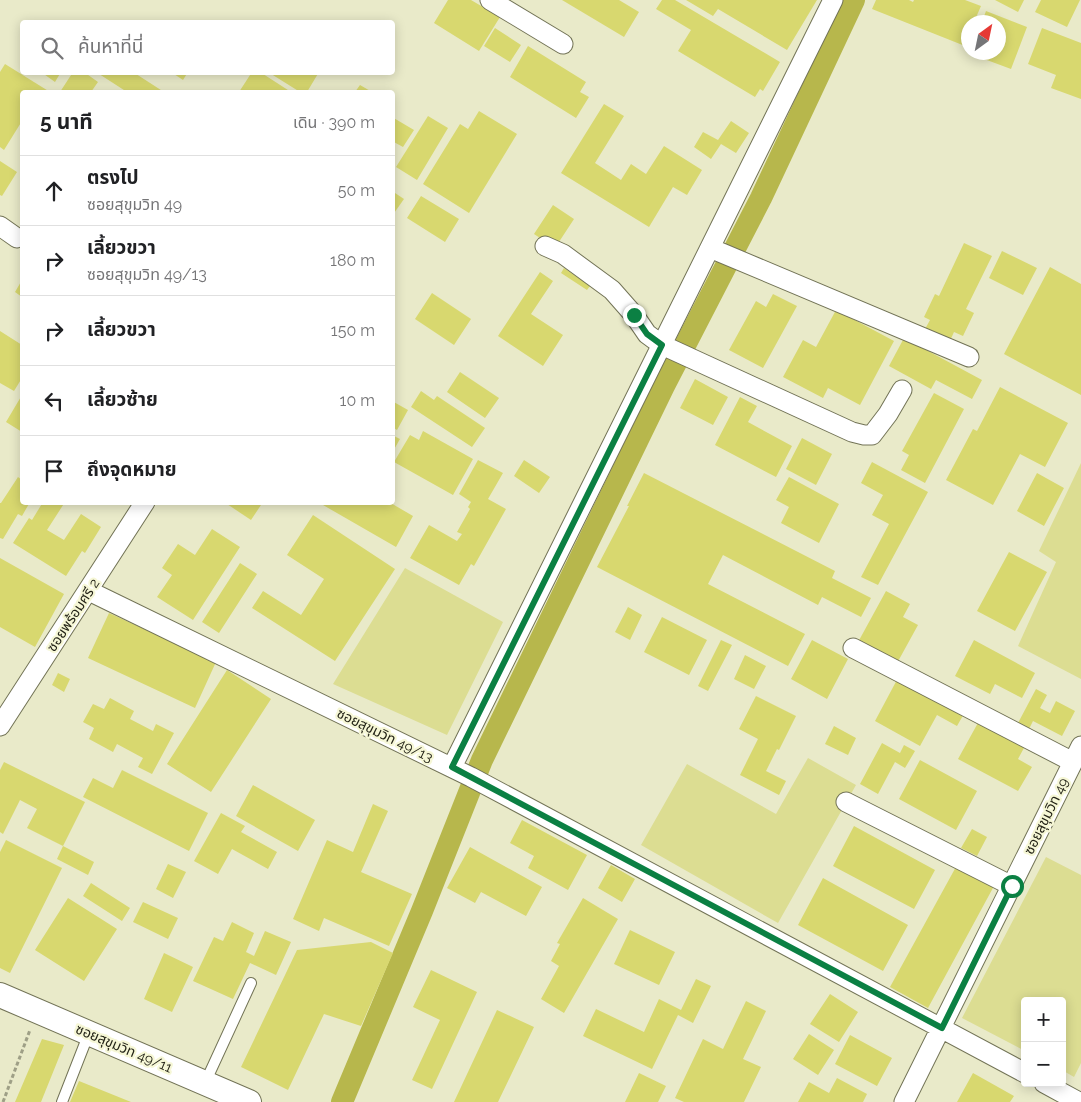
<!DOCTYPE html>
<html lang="th">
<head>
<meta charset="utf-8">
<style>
	:root { --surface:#fff; --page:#f6f6f6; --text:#202124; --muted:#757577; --line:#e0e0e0 }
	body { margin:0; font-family:Raleway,"Noto Sans Thai",sans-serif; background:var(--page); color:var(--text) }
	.controls { position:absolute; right:15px; bottom:15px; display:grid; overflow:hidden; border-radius:5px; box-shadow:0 2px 12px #0003 }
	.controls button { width:45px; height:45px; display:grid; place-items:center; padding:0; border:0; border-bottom:1px solid var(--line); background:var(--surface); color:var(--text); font:25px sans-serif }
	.compass { position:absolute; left:961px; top:15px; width:45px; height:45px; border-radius:50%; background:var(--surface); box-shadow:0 2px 12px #0003; rotate:33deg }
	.stop { position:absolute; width:15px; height:15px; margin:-11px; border:4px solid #0b8043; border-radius:50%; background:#fff }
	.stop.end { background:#0b8043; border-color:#fff; box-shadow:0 1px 5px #0008 }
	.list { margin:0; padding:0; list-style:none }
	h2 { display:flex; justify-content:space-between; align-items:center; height:65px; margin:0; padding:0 20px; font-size:21px }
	h2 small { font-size:16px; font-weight:400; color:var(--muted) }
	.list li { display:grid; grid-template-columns:32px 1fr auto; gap:15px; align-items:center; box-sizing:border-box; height:70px; padding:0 20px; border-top:1px solid var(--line) }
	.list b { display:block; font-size:19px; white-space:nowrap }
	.list p { margin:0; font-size:16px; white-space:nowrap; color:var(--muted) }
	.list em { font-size:16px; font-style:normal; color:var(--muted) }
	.icon { flex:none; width:28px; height:28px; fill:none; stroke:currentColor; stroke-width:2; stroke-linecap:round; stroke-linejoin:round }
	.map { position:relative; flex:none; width:1081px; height:1102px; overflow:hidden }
	.search { position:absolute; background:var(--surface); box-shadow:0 2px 12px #0003; left:20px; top:20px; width:375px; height:55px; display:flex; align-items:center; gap:12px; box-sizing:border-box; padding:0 18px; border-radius:5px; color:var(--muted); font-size:19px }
	.panel { position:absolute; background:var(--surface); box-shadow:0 2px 12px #0003; left:20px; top:90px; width:375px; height:415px; border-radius:5px }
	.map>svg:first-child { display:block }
	.green { fill:#dcdd92 }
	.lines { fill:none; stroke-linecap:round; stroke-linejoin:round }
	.canal { stroke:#b7b74c; stroke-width:22 }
	.building { fill:#d8d86f }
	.service-casing { stroke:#727356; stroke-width:12 }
	.minor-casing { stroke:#727356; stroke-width:21 }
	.tertiary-casing { stroke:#727356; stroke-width:26 }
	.path { stroke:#9e9f86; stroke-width:3; stroke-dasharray:4 2.5; stroke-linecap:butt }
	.service { stroke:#fff; stroke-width:10 }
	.minor { stroke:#fff; stroke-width:19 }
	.tertiary { stroke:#fff; stroke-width:24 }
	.route { stroke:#0b8043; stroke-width:6 }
	.labels { text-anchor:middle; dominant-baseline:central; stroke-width:4.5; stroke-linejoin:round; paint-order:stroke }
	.street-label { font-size:14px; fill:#232317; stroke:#f6f7d6 }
</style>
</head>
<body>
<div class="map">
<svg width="1081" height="1102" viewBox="0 0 1081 1102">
	<rect width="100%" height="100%" fill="#e9eac9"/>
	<path class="green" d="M1081 463V679L1018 646 1056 562 1039 551Z
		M405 568 503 622 447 735 333 684Z
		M808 758 856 785 778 923 641 845 687 764 776 814Z
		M1046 857 1081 875V1063L1074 1077 1062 1070V1001H1025V1051L962 1018Z"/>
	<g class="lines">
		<path class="canal" d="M342 1102 422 911 482 760 664 386 761 198 854 0"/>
	</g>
	<path class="building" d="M448 0H471L500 17 479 51 434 23Z
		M562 0H619L639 12 624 37Z
		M662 0H675L780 62 763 91 760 89 755 97 678 51 691 30 656 9Z
		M686 0H817L787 50 718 9 713 16Z
		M876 0H909L913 2 914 0H965L981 6 974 22H968V37L965 46 872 9Z
		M995 0H1024L1018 12Z
		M1041 0H1080L1067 27 1035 12Z
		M986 11 1027 27 1011 69 968 53 998 52V22H982Z
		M495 28 521 45 510 62 484 46Z
		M1042 28 1081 43V99L1051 88 1056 75 1028 64Z
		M528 46 586 82 580 92 589 97 576 118 510 77Z
		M5 64 50 92H22V121L4 150 0 147V72Z
		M41 72H61L55 82Z
		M73 72H84L98 82 91 92H60Z
		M96 72H133L164 92H127Z
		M171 72H188L183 80Z
		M252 72H260L291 92H239Z
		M268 72H319L307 92H300Z
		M360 85 372 92H355Z
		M604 104 624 116 595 163 621 180 631 164 646 174 664 146 702 170 687 195 673 187 649 227 561 173Z
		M479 111 517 134 469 213 423 184 460 124 468 129Z
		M428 116 448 128 417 180 396 167Z
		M392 117 414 130 403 147 392 141Z
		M731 121 749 133 736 153 721 144 711 159 694 147 703 132 718 140Z
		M0 161 17 172 2 196 0 195Z
		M392 191 404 199 392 216Z
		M421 196 459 219 445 242 407 218Z
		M553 205 574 219 555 248 534 234Z
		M964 243 992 256 966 309 974 313 963 336 954 332 949 343 924 331 930 320 924 317 935 294 939 296Z
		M1002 251 1037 268 1023 295 989 278Z
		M1050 267 1081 284V395L1004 354Z
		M564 268 590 286 587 290 561 273Z
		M540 272 553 281 531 314 563 335 543 366 498 336Z
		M22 280V297L15 292Z
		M432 293 471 319 454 345 415 319Z
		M773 294 797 306 763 368 729 350 756 301 766 307Z
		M836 310 894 341 860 405 828 388 823 398 783 377 803 340 816 347Z
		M0 331 22 345V378L14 391 0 383Z
		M904 338 982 380 972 399 936 380 931 389 889 366Z
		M460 372 499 398 485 418 447 392Z
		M695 379 728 397 713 425 680 408Z
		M1000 387 1068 423 1045 467 1020 454 993 505 946 480 973 429 977 431Z
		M421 391 434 400 437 396 485 428 472 447 411 407Z
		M934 393 964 409 925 483 901 470 909 455 902 451Z
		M22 395V432L6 422Z
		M740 397 757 406 748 422 792 446 776 477 715 445Z
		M392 401 408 410 397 430 392 427Z
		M423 431 473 459 453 495 394 462 410 435 419 440Z
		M392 435 400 439 392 453Z
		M802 438 832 454 816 485 786 469Z
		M478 460 503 473 488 499 506 509 474 566 471 564 459 585 410 558 429 525 457 541 462 534 457 532 470 509 468 507 471 502 459 494Z
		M524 460 550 477 539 493 514 476Z
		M872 462 928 492 878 585 861 577 889 524 872 515 883 495 861 483Z
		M644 473 835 571 832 578 871 598 861 617 822 597 818 605 723 555 708 584 805 634 788 666 597 567 629 506H627Z
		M1037 473 1064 488 1044 526 1017 511Z
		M18 477 22 480V502H30L22 516 18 514 3 539 0 538V503H1Z
		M789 477 839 504 819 543 781 523 789 507 776 500Z
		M43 502H65L47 530 64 540 81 514 101 527 85 553 82 551 66 576 13 543 29 518 32 520Z
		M224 502H263L251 520Z
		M324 502H389L413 516 396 547 323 505Z
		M313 515 395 569 335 661 252 608 263 591 301 615 324 579 287 555Z
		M212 529 240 547 193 620 157 597 172 575 162 568 178 544 195 555Z
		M1009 552 1047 572 1015 631 977 611Z
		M0 558 64 594 35 647 0 627Z
		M240 563 257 574 219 633 202 622Z
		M886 591 910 604 903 617 918 625 896 665 857 644Z
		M628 607 642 615 630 640 615 632Z
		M109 613 216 662 195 708 88 658Z
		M662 617 707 640 689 675 644 652Z
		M721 640 732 645 708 691 698 686Z
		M812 640 848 659 827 699 791 679Z
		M974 640 1035 673 1022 698 995 684 990 694 955 676Z
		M745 655 766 666 754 689 734 679Z
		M227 670 271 699 211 792 167 764Z
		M58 673 70 679 64 692 52 685Z
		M899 676 965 712 957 726 937 715 920 746 875 721Z
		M1036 689 1047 695 1040 708 1050 713 1056 701 1075 711 1062 736 1033 721 1029 729 1018 723Z
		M756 696 796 716 779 750 777 749 766 771 786 781 779 795 740 775 758 739 739 729Z
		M110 698 134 711 130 719 153 731 156 724 174 733 152 774 138 767 143 758 117 744 113 752 89 739 94 728 83 722 93 704 104 709Z
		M979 721 1025 746 1018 759 1032 767 1018 791 958 759Z
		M834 726 856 738 848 755 825 744Z
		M882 743 900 753 904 745 915 751 905 768 895 762 878 794 860 784Z
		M920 760 977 791 956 830 899 799Z
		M4 762 85 802 63 846 27 828 37 809 20 800 3 834 0 832V770Z
		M122 770 208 813 189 851 83 797 93 778 113 788Z
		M253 785 315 820 298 851 236 816Z
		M373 804 388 811 361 872 412 894 389 946 324 918 319 931 293 919 327 840 353 852Z
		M221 813 245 826 241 832 277 852 268 869 232 849 218 874 194 861Z
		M522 820 587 855 568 890 528 868 534 856 510 843Z
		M854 826 935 870 914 909 833 866Z
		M972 829 987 837 977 856 961 848Z
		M6 840 62 868 10 973 0 968V852Z
		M63 846 94 862 88 875 57 859Z
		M470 847 542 887 526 916 481 892 475 903 447 888Z
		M168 864 186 872 173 898 156 889Z
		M611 865 635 879 622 902 598 888Z
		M957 865 994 886 928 1008 890 987Z
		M823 878 908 925 883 971 798 925Z
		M91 883 130 908 122 921 83 896Z
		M68 898 117 929 84 981 35 950Z
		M583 898 618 919 564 1013 541 999 559 966 551 961 560 944 557 943Z
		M143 902 178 918 168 939 133 922Z
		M232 922 254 933 246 952 254 956 265 931 291 942 276 975 250 963 233 999 193 981 214 937 223 941Z
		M630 930 675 952 659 985 614 964Z
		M371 942 393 953 361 1026 324 1014 288 1090 241 1067 297 950Z
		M164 953 193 967 172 1012 144 999Z
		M431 970 477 992 432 1089 412 1080 440 1020 413 1007Z
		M696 979 711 986 693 1023 678 1015 652 1069 583 1036 596 1009 644 1032 659 999 681 1010Z
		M830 994 858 1012 839 1042 810 1024Z
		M746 1001 766 1011 743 1059 761 1067 744 1102H684L675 1098 703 1039 723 1049Z
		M497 1010 534 1027 498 1102H454Z
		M809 1034 834 1050 818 1075 793 1059Z
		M850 1035 892 1058 877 1086 835 1064Z
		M42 1039 64 1045 41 1102H15Z
		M639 1073 666 1086 658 1102H625Z
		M973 1073 1014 1096 1010 1102H957Z
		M837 1078 867 1094 863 1102H798L809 1082 829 1093Z
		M79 1081 131 1102H70Z"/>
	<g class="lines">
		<defs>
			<path id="service" d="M205 1083 251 983
				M62 1102 89 1033"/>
			<path id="minor" d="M490 0 563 44
				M0 226 17 238
				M545 246 563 254 612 290 634 315 647 334 662 345 852 432 864 435H872L888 414 902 390
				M710 248 969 357
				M89 591 471 777 1025 1073
				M853 648 1073 762
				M0 726 145 502
				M452 767 833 0
				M846 802 1012 886
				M1044 1083 1079 1102
				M904 1102 1081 746"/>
			<path id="tertiary" d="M0 995 249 1102"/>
		</defs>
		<use href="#service" class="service-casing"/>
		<use href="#minor" class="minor-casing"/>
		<use href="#tertiary" class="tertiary-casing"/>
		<path class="path" d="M3 1102 30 1030"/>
		<use href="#service" class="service"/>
		<use href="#minor" class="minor"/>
		<use href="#tertiary" class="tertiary"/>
	</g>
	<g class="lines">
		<path class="route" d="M634 315 647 334 662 345 452 767 942 1028 1012 886"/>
	</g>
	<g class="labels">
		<g class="street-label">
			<text transform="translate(73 615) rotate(-57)">ซอยพร้อมศรี 2</text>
			<text transform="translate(385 735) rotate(26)">ซอยสุขุมวิท 49/13</text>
			<text transform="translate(1046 816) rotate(-64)">ซอยสุขุมวิท 49</text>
			<text transform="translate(124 1048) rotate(23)">ซอยสุขุมวิท 49/11</text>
		</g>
	</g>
</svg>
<div class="controls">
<button>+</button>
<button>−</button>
</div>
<svg class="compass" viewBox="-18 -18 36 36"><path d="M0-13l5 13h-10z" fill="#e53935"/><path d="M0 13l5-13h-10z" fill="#757577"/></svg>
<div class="stop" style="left:1012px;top:886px"></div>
<div class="stop end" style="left:634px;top:315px"></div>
<div class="search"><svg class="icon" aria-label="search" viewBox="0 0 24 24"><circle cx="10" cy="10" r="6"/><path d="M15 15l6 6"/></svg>ค้นหาที่นี่</div>
<section class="panel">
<h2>5 นาที<small>เดิน · 390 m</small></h2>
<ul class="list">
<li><svg class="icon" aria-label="ahead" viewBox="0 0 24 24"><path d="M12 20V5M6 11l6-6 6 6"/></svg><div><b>ตรงไป</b><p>ซอยสุขุมวิท 49</p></div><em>50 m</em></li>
<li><svg class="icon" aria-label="right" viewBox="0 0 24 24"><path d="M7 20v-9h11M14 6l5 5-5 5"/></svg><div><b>เลี้ยวขวา</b><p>ซอยสุขุมวิท 49/13</p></div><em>180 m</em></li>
<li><svg class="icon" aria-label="right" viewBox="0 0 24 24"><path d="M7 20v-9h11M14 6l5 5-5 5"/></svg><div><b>เลี้ยวขวา</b></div><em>150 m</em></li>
<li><svg class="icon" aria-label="left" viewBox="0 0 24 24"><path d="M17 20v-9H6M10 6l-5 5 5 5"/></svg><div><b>เลี้ยวซ้าย</b></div><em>10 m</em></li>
<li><svg class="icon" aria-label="arrive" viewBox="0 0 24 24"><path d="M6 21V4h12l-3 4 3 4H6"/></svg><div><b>ถึงจุดหมาย</b></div></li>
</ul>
</section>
</div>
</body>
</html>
